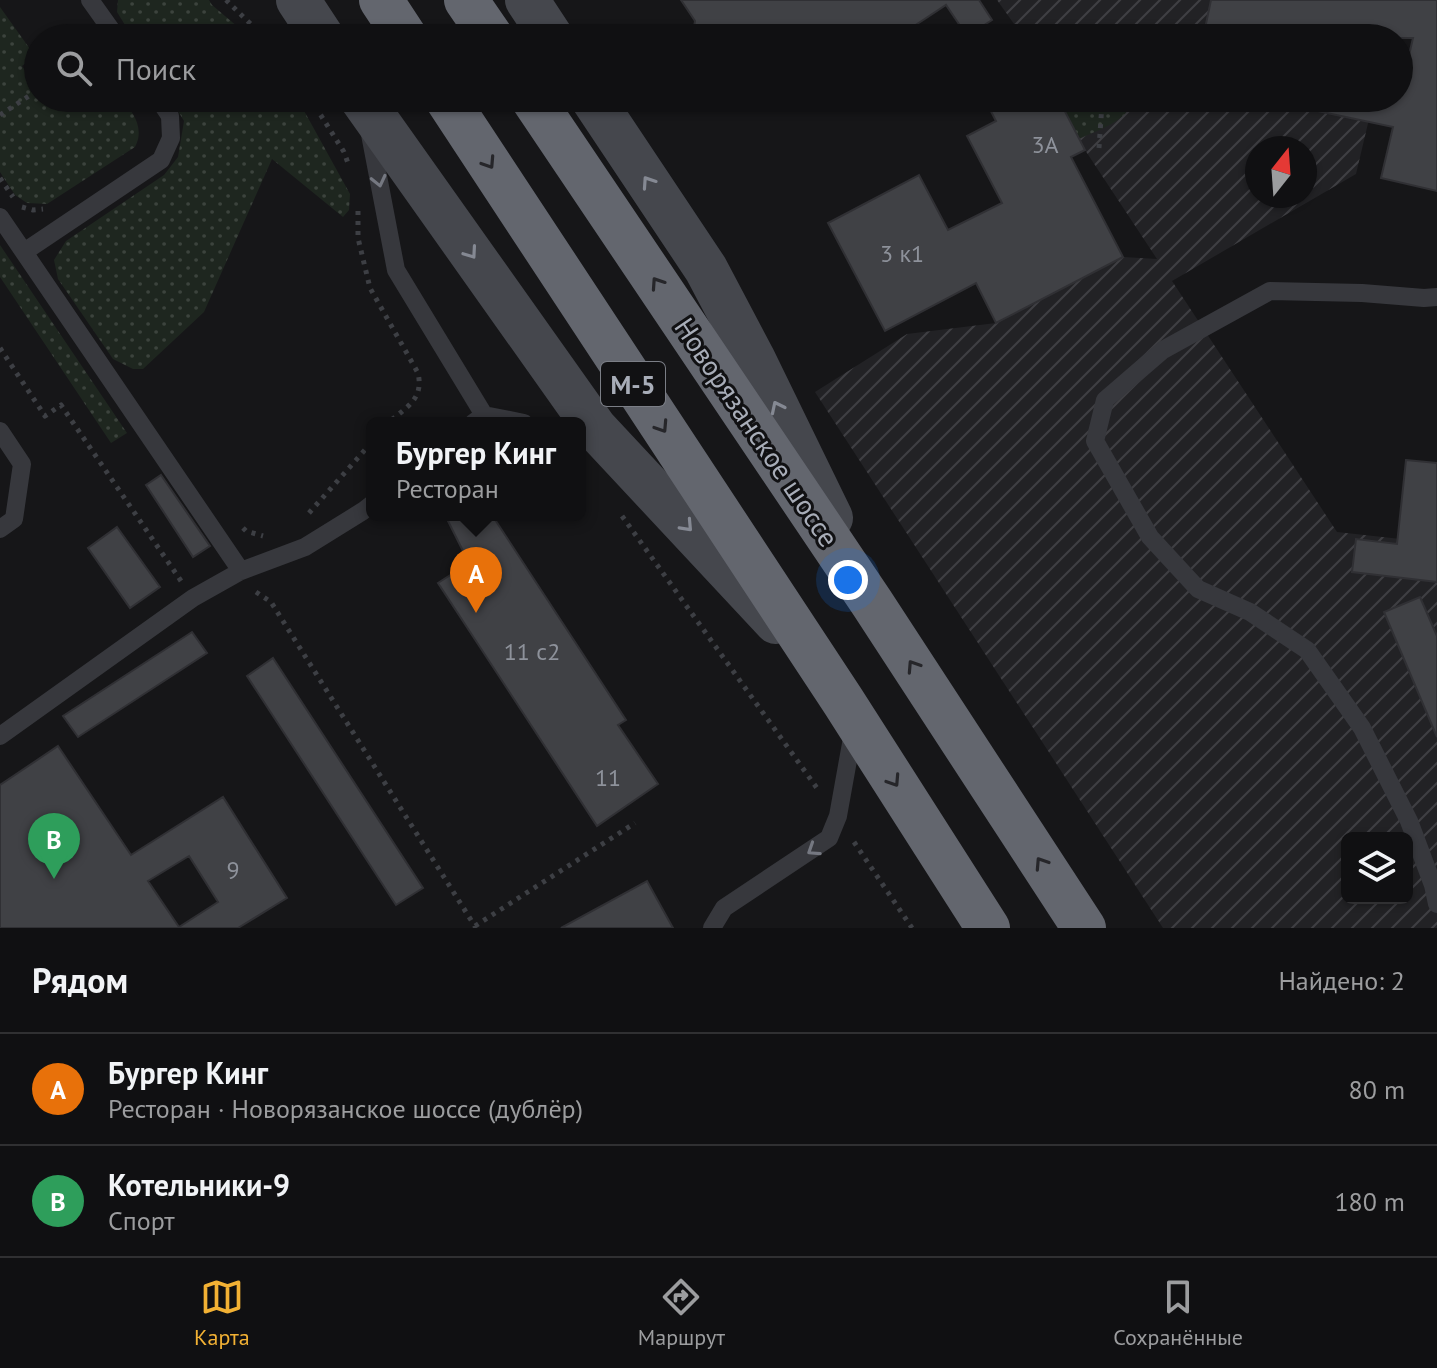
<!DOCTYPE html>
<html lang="ru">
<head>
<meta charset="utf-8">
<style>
	:root { --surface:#101012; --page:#1e1e20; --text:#f1f3f6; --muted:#9c9d9f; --line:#303032; --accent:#f2b134 }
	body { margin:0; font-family:"PT Sans",sans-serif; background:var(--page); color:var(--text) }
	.controls { position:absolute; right:24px; bottom:24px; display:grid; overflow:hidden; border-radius:12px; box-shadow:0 2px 6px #0004 }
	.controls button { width:72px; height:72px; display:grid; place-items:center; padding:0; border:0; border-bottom:2px solid var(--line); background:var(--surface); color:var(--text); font:40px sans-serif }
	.compass { position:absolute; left:1245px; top:136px; width:72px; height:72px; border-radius:50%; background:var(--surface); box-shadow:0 2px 6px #0004; rotate:17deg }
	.you { position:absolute; left:848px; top:580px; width:28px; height:28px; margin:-20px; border:6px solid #fff; border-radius:50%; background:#1a73e8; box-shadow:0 0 0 12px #1a73e833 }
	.badge { display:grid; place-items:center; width:52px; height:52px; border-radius:50%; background:var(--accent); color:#fff; font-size:26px; font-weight:700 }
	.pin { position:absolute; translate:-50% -66px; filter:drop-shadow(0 2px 4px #0008) }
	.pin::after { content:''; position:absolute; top:42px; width:28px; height:24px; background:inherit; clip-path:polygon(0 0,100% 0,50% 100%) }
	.popup { position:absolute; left:366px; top:417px; width:220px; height:104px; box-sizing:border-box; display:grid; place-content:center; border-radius:12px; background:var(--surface); filter:drop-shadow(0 2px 6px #0005); font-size:26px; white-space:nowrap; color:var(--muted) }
	.popup b { font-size:30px; color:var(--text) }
	.popup::after { content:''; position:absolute; left:50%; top:100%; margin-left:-16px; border:16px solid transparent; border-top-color:var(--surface) }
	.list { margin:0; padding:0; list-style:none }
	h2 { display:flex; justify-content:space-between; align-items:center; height:104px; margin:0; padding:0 32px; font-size:34px }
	h2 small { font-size:26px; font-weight:400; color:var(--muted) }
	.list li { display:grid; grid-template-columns:52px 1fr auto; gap:24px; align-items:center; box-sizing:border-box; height:112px; padding:0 32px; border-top:2px solid var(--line) }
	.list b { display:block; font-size:30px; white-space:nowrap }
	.list p { margin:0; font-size:26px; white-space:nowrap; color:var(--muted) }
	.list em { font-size:26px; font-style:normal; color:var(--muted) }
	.icon { flex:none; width:44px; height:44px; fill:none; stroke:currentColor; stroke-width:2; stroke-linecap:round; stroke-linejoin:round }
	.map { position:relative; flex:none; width:1437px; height:928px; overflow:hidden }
	.search { position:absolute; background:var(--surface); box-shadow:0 2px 6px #0004; left:24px; right:24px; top:24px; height:88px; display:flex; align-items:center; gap:20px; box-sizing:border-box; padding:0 28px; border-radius:44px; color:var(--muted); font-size:30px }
	.sheet { height:328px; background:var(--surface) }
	nav { display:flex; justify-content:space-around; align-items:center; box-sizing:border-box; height:112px; border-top:2px solid var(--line); background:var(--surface); font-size:22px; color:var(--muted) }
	nav a { display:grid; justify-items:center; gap:4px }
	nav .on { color:var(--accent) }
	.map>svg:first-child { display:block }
	.industrial { fill:url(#industrial-furrows); fill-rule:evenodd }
	.grass { fill:url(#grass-dots) }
	.building { fill:#404145; stroke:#303034; stroke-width:2; fill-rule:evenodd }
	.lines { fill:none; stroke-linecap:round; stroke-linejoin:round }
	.path { stroke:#3d3f44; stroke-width:5; stroke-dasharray:4 6; stroke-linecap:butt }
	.lane { stroke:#37383d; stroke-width:18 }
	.secondary { stroke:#45474d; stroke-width:44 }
	.highway { stroke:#63666e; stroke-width:44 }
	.oneway { stroke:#26262a }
	.oneway2 { stroke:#757881 }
	.oneway3 { stroke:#858993 }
	.labels { text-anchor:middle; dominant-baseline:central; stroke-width:6; stroke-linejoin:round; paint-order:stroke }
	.number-label { font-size:24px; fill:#8e929b }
	.shield { fill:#111113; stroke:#7b7e86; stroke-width:2 }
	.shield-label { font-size:26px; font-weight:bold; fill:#a8adb8 }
	.street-label { font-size:28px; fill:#a8adb8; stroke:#111113 }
</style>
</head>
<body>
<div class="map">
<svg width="1437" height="928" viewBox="0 0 1437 928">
	<defs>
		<pattern id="industrial-furrows" width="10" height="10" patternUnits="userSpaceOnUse" patternTransform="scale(2)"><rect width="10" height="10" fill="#222225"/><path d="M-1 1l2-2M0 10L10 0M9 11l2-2" fill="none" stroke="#3f3f43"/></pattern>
		<pattern id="grass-dots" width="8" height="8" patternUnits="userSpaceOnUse" patternTransform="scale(2)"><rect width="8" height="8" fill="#1e261f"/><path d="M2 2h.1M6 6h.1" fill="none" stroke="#3c433d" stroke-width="1.8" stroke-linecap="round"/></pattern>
	</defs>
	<rect width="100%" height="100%" fill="#161618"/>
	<path class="industrial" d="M997 0H1397L1388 38H1024Z
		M1058 98H1374L1356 174 1172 281 1337 532 1437 543V928H1163L815 392 907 334 996 323 1123 257 1157 259 1085 150ZM1257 148H1305V196H1257ZM1347 838H1407V898H1347Z"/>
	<path class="grass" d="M118 0H209L212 5 251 38H133L117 12Z
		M0 7 35 56 22 66 38 90V98H44L45 100 49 98H122C133 113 145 128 135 147L47 204 27 203 15 195 0 172Z
		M170 98H297L350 194 349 210 343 217 272 159 204 312 143 369H133L113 359 58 279 54 260 66 241 164 175 178 157 184 121Z
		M1058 98H1135C1125 123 1102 128 1079 139Z
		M0 245 127 433 111 443 0 277Z"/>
	<path class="building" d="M681 0H979L992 20 967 36 946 5 896 38H692L695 21Z
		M1211 0H1437V191L1381 178 1393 127 1308 109 1310 98H1399L1413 38H1203Z
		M984 98H1058L1085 150 1071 157 1123 257 996 323 976 283 885 331 828 223 919 175 948 230 1002 203 967 136 996 121Z
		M1406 460 1437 463V582L1352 572 1356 539 1397 544Z
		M161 475 210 546 193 557 146 485Z
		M445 515H492L626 720 618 725 658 784 597 826 438 583 469 563Z
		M117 527 160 587 130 608 88 548Z
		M1420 597 1437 636V737L1384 612Z
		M192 632 207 653 78 737 63 716Z
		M273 658 423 888 396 905 247 676Z
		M58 746 131 855 223 797 287 898 238 928H0V785ZM189 856 218 902 179 927 148 881Z
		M647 881 673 928H561Z"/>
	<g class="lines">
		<path class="path" d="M226 0 265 38
			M310 98 344 152 349 166
			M1091 98C1098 106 1108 106 1116 98
			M0 115 38 90
			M1099 148 1102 104
			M0 178 13 197
			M22 207 33 210 43 209
			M358 211V238L370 288 418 373C424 400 406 407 388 423
			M0 348 45 416 61 405 181 581
			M309 513 372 442
			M622 516 819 791
			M243 528 246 531 263 536
			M256 592 271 602 476 928
			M854 842 912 928
			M475 926 635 823"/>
		<path class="lane" d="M90 0 117 38
			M369 129 396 270 484 415
			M0 217 241 571
			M24 252 161 160 171 138 170 116 158 98
			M1437 297 1424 298 1362 293 1270 291 1163 350 1105 400 1095 441 1150 537 1198 589 1250 612 1307 650 1362 728 1409 821 1433 885 1437 904
			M473 423 484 415 524 423
			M0 431 22 464 14 519 0 529
			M0 736 193 598 241 571 305 547 363 511 372 504
			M712 928 724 908 829 838 838 816 852 738 850 731"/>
		<path class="secondary" d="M298 0 323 38
			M527 0 552 38
			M361 98 595 428 776 622
			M592 98 706 269 753 358 831 518"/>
		<path class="highway" d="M381 0 406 38
			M466 0 492 38
			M446 98 843 701 988 928
			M532 98 872 603 1084 928"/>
	</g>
	<defs><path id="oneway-chevron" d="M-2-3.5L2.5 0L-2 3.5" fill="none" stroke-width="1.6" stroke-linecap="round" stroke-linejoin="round" transform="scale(2)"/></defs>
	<g class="oneway">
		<use href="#oneway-chevron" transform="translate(489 163) rotate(57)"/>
		<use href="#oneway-chevron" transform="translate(657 283) rotate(-124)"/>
		<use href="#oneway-chevron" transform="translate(662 427) rotate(57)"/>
		<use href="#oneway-chevron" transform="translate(913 666) rotate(-123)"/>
		<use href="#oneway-chevron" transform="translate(894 781) rotate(57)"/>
		<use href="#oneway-chevron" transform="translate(1041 863) rotate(-123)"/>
	</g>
	<g class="oneway2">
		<use href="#oneway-chevron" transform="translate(379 181) rotate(77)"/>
		<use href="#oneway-chevron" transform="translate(813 850) rotate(147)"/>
	</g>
	<g class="oneway3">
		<use href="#oneway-chevron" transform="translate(648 182) rotate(-124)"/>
		<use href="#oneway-chevron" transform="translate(471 253) rotate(55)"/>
		<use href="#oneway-chevron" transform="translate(777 407) rotate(-116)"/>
		<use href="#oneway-chevron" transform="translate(687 526) rotate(47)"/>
	</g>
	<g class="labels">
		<g class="number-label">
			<text x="1045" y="144">3А</text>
			<text x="902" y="253">3 к1</text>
			<text x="532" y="651">11 с2</text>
			<text x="608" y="777">11</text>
			<text x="233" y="869">9</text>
		</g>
		<rect class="shield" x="601" y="362" width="64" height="44" rx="6"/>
		<g class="shield-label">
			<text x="633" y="384">М-5</text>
		</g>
		<g class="street-label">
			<text transform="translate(757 432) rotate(56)">Новорязанское шоссе</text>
		</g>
	</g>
</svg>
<div class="controls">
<button><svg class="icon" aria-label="layers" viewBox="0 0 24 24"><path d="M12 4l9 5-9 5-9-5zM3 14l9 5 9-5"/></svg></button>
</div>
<svg class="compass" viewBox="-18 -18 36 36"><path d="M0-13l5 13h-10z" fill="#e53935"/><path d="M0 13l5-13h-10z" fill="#9c9d9f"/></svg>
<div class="you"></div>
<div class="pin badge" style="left:476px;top:613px;background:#e8710a">A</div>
<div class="popup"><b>Бургер Кинг</b>Ресторан</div>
<div class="pin badge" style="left:54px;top:879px;background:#2e9e5b">B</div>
<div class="search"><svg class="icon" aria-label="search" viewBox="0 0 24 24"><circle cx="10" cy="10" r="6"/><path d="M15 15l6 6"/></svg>Поиск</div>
</div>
<section class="sheet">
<h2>Рядом<small>Найдено: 2</small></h2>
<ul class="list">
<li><span class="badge" style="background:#e8710a">A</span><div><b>Бургер Кинг</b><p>Ресторан · Новорязанское шоссе (дублёр)</p></div><em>80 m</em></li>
<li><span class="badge" style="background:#2e9e5b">B</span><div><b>Котельники-9</b><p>Спорт</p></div><em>180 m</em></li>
</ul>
</section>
<nav>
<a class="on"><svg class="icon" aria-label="map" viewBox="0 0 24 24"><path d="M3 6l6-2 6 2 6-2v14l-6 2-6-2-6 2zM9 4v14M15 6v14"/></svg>Карта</a>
<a><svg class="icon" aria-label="directions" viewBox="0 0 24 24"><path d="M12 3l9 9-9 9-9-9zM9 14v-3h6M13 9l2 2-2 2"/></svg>Маршрут</a>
<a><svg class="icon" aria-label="saved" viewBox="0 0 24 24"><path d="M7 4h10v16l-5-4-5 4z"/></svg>Сохранённые</a>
</nav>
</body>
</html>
